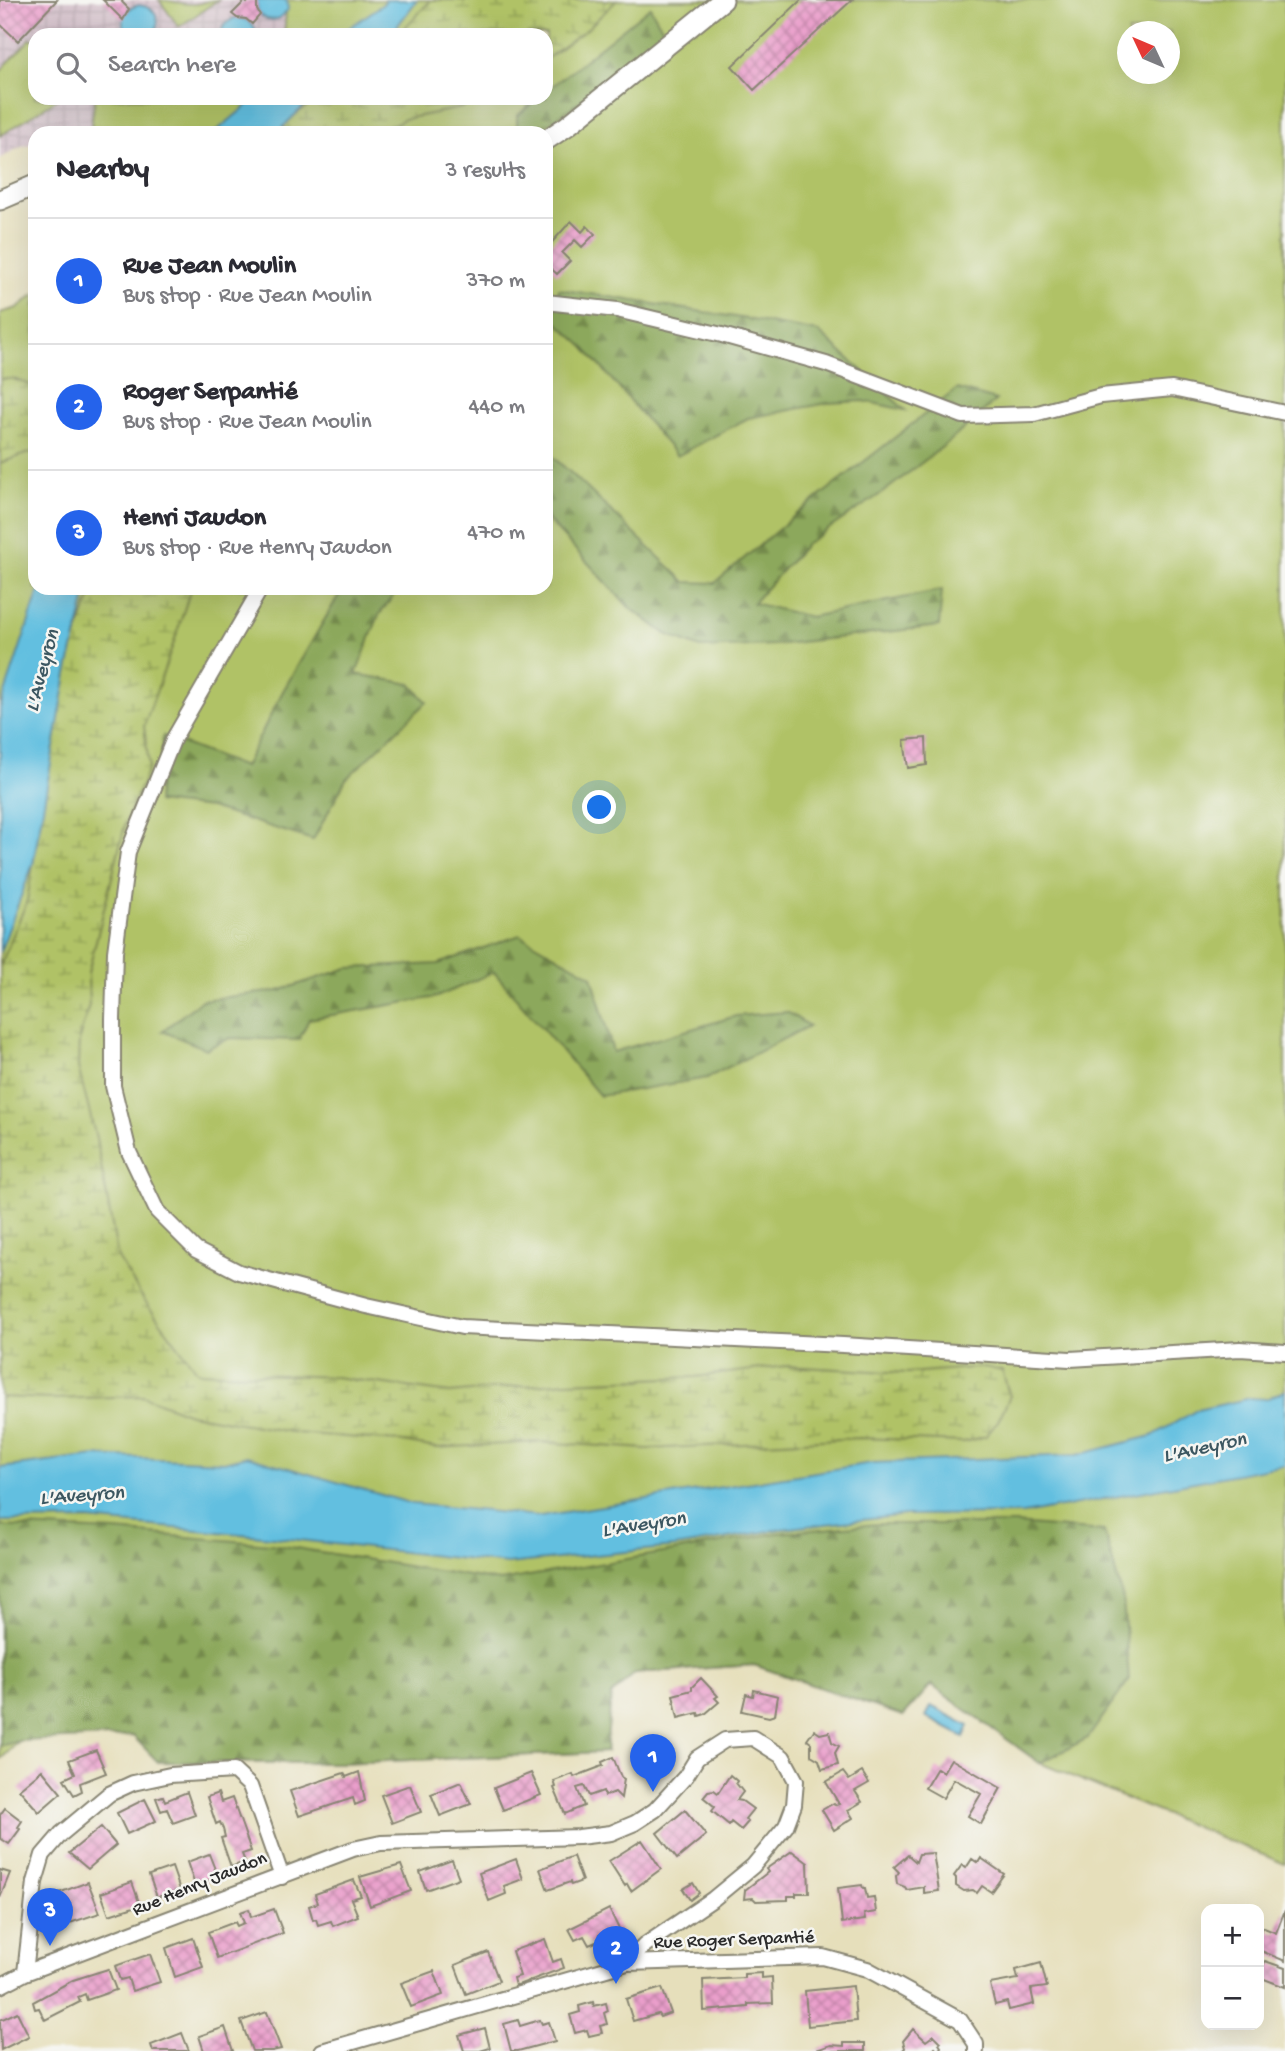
<!DOCTYPE html>
<html lang="en">
<head>
<meta charset="utf-8">
<style>
	:root { --surface:#fff; --page:#f7f7f7; --text:#2b2b33; --muted:#7c7c81; --line:#e1e1e2; --accent:#2563eb }
	body { margin:0; font-family:"Gochi Hand",sans-serif; background:var(--page); color:var(--text) }
	.controls { position:absolute; right:21px; bottom:21px; display:grid; overflow:hidden; border-radius:14px; box-shadow:0 7px 28px #0002 }
	.controls button { width:63px; height:63px; display:grid; place-items:center; padding:0; border:0; border-bottom:2px solid var(--line); background:var(--surface); color:var(--text); font:35px sans-serif }
	.compass { position:absolute; left:1117px; top:21px; width:63px; height:63px; border-radius:50%; background:var(--surface); box-shadow:0 7px 28px #0002; rotate:314deg }
	.you { position:absolute; left:600px; top:808px; width:24px; height:24px; margin:-18px; border:5px solid #fff; border-radius:50%; background:#1a73e8; box-shadow:0 0 0 10px #1a73e833 }
	.badge { display:grid; place-items:center; width:46px; height:46px; border-radius:50%; background:var(--accent); color:#fff; font-size:23px; font-weight:700 }
	.pin { position:absolute; translate:-50% -58px; filter:drop-shadow(0 2px 4px #0008) }
	.pin::after { content:''; position:absolute; top:37px; width:24px; height:21px; background:inherit; clip-path:polygon(0 0,100% 0,50% 100%) }
	.list { margin:0; padding:0; list-style:none }
	h2 { display:flex; justify-content:space-between; align-items:center; height:91px; margin:0; padding:0 28px; font-size:30px }
	h2 small { font-size:23px; font-weight:400; color:var(--muted) }
	.list li { display:grid; grid-template-columns:46px 1fr auto; gap:21px; align-items:center; box-sizing:border-box; height:126px; padding:0 28px; border-top:2px solid var(--line) }
	.list b { display:block; font-size:26px; white-space:nowrap }
	.list p { margin:0; font-size:23px; white-space:nowrap; color:var(--muted) }
	.list em { font-size:23px; font-style:normal; color:var(--muted) }
	.icon { flex:none; width:38px; height:38px; fill:none; stroke:currentColor; stroke-width:2; stroke-linecap:round; stroke-linejoin:round }
	.map { position:relative; flex:none; width:1285px; height:2051px; overflow:hidden }
	.search { position:absolute; background:var(--surface); box-shadow:0 7px 28px #0002; left:28px; top:28px; width:525px; height:77px; display:flex; align-items:center; gap:18px; box-sizing:border-box; padding:0 24px; border-radius:21px; color:var(--muted); font-size:26px }
	.panel { position:absolute; background:var(--surface); box-shadow:0 7px 28px #0002; left:28px; top:126px; width:525px; height:469px; border-radius:21px }
	.map>svg:first-child { display:block }
	.industrial { fill:url(#industrial-grid) }
	.grass { fill:#b0c266; stroke:#6e7648; stroke-width:2; fill-rule:evenodd }
	.forest { fill:url(#forest-firs); stroke:#5c6a43; stroke-width:2 }
	.wetland { fill:url(#wetland-marsh); stroke:#6e7648; stroke-width:2 }
	.water { fill:#62bfe0; stroke:#467586; stroke-width:2 }
	.building { fill:url(#building-cross-hatch) }
	.lines { fill:none; stroke-linecap:round; stroke-linejoin:round }
	.street-casing { stroke:#888573; stroke-width:18 }
	.secondary-casing { stroke:#888573; stroke-width:23 }
	.street { stroke:#fff; stroke-width:14 }
	.secondary { stroke:#fff; stroke-width:19 }
	.labels { text-anchor:middle; dominant-baseline:central; stroke-width:5; stroke-linejoin:round; paint-order:stroke }
	.street-label { font-size:19px; fill:#2b2b2b; stroke:#f6f6f2 }
	.water-label { font-size:21px; font-style:italic; fill:#3c5761; stroke:#f6f6f2 }
</style>
</head>
<body>
<div class="map">
<svg width="1285" height="2051" viewBox="0 0 1285 2051">
	<defs>
		<pattern id="industrial-grid" width="8" height="8" patternUnits="userSpaceOnUse" patternTransform="scale(1.75)"><rect width="8" height="8" fill="#d2bdc8"/><path d="M0 4h8M4 0v8" fill="none" stroke="#b4a3ac"/></pattern>
		<pattern id="forest-firs" width="22" height="20" patternUnits="userSpaceOnUse" patternTransform="scale(1.75)"><rect width="22" height="20" fill="#8ca85b"/><path d="M5 1l3.5 6h-7zM16 11l3.5 6h-7z" fill="#73894b"/></pattern>
		<pattern id="wetland-marsh" width="20" height="14" patternUnits="userSpaceOnUse" patternTransform="scale(1.75)"><rect width="20" height="14" fill="#b0c266"/><path d="M1 5h8M5 5V1M11 12h8M15 12V8" fill="none" stroke="#8f9e54"/></pattern>
		<pattern id="building-cross-hatch" width="8" height="8" patternUnits="userSpaceOnUse" patternTransform="scale(1.75)"><rect width="8" height="8" fill="#ea9ecb"/><path d="M0 0l8 8M0 8l8-8" fill="none" stroke="#be81a5"/></pattern>
	</defs>
	<rect width="100%" height="100%" fill="#f6f6f2"/>
	<filter id="ink" filterUnits="userSpaceOnUse"><feTurbulence type="fractalNoise" baseFrequency=".0143" numOctaves="2"/><feDisplacementMap in="SourceGraphic" scale="14" xChannelSelector="R" yChannelSelector="G"/><feConvolveMatrix kernelMatrix="1 2 1 2 8 2 1 2 1" color-interpolation-filters="sRGB"/></filter>
	<filter id="wash" filterUnits="userSpaceOnUse"><feTurbulence type="fractalNoise" baseFrequency=".00686" numOctaves="4" result="noise"/><feDisplacementMap in="SourceGraphic" scale="28" xChannelSelector="R" yChannelSelector="G"/><feGaussianBlur stdDeviation="1.57" result="paint"/><feColorMatrix in="noise" values="0 0 0 0 0 0 0 0 0 0 0 0 0 0 0 0 0 1.4 0 .05"/><feComposite in="paint" operator="in"/></filter>
	<g filter="url(#wash)">
		<rect width="100%" height="100%" fill="#e6dfbb"/>
		<path class="industrial" d="M0 0H332L289 35H35V98H95L90 133H35V144L21 146 0 159Z"/>
		<path class="grass" d="M159 0C171 0 185 5 195 4 203 3 209 0 218 0L179 27Z
			M287 0H1285V1864L1040 1763 931 1685 903 1716 754 1665 635 1673 611 1695 606 1752 337 1763 158 1762 153 1722 19 1741 0 1760V313L17 308 35 294V588H546V133H90L95 98H546V35H284ZM1128 32H1170V74H1128Z
			M31 38 35 41V98H59L0 136V71Z"/>
		<path class="forest" d="M650 7 665 33 585 98 546 125 533 133H517V116L538 98H546V91Z
			M559 289 735 317 819 332 905 410 863 401 828 403 748 418 677 456 584 347 552 318Z
			M957 389 996 400 950 441 885 491 806 544 753 603 810 617 942 590 939 626 774 645 700 648 666 634 629 607 546 518V451L572 474 685 582 715 583 793 517Z
			M343 588H399L379 615 356 674 411 684 427 702 346 779 313 840 210 808 157 802 163 736 244 767 283 691Z
			M520 935 592 976 613 1052 736 1016 787 1012 809 1026 707 1078 600 1096 494 972 437 997 309 1019 299 1040 230 1038 206 1049 162 1031 202 1000 278 991 348 968 438 964Z
			M877 1524H1015L1104 1531 1123 1599 1129 1680 1088 1738 1040 1763 931 1685 903 1716 754 1665 635 1673 611 1695 606 1752 337 1763 158 1762 133 1736 19 1741 0 1746V1526L115 1531 271 1544 500 1581 778 1533Z"/>
		<path class="wetland" d="M431 0H617L587 29 546 59V35H398Z
			M320 98H481L461 108 404 119 397 123 365 133H297L278 126Z
			M0 379H13L35 386V451L0 463Z
			M94 588H191L174 642 144 726 149 767 126 821 88 973 89 1005 79 1039 78 1067 96 1138 118 1258 146 1303 198 1372 335 1377 450 1393 566 1382 695 1377 786 1366 907 1373 984 1367 1002 1371 1010 1396 998 1421 986 1436 964 1442 860 1438 647 1449 539 1442 436 1448 397 1441 296 1433 190 1414 143 1396 53 1399 0 1397V967L27 901 41 815 45 742 79 628Z"/>
		<path class="water" d="M257 0H287L288 10 280 18C266 23 255 16 257 0Z
			M386 0H417L395 29 388 35H339L383 4Z
			M139 5C156 7 163 21 153 35H127C118 22 124 8 139 5Z
			M234 18C246 17 255 23 257 35H220L224 25Z
			M256 98H312L277 133H214Z
			M40 588H88L67 674 33 864 0 952V708Z
			M1283 1391H1285V1465L1024 1514 906 1515 781 1529 675 1547 507 1564 273 1537 88 1520 0 1521V1468L95 1456 224 1462 247 1456 413 1504 540 1516 872 1463 1077 1455 1152 1436 1197 1410 1251 1398 1266 1399Z
			M931 1706 969 1726 964 1737 926 1717Z"/>
		<g id="blocks">
			<path class="building" d="M0 0H57L18 41 0 24Z
				M103 0H123L122 2 129 9 123 20Z
				M249 0 257 1V10L260 15 252 24 246 19 237 18 232 14 245 1 247 3Z
				M801 0H852L754 90 732 66Z
				M571 221 582 232 587 226 595 234 582 247 575 240 562 253 570 261 557 274 546 264V249Z
				M926 738 927 765 908 768 904 740Z
				M701 1678 718 1696 715 1698 719 1702 705 1714 699 1716 698 1713 678 1718 673 1695 692 1690V1687Z
				M754 1690 778 1696 775 1715 769 1717 742 1711 746 1694 753 1696Z
				M814 1730 820 1734 829 1732 832 1742 839 1746 835 1753 838 1765 822 1769 819 1760 811 1755V1743L807 1740Z
				M96 1750 106 1773 80 1783 82 1791 74 1795 64 1779 75 1774 69 1760Z
				M613 1757 621 1777 624 1779 621 1798 615 1792 605 1796 603 1791 589 1796 584 1786 577 1788 584 1806 565 1814 554 1788 556 1787 554 1781 573 1774 574 1777 600 1767 599 1766 603 1765 602 1762Z
				M951 1759 1001 1788 981 1824 968 1816 981 1794 954 1779 943 1798 925 1788 937 1768 943 1772Z
				M42 1770 61 1793 39 1812 19 1789Z
				M359 1772 365 1801 355 1805 353 1798 299 1816 290 1791 344 1773 346 1777Z
				M843 1772 849 1780 862 1772 869 1783 855 1791 862 1802 848 1810 853 1818 834 1830 822 1810 834 1803 836 1805 839 1804 826 1782Z
				M531 1773 541 1795 503 1810 494 1788Z
				M730 1775 737 1781 736 1783 743 1792 737 1800 742 1801 753 1809 745 1819 748 1822 741 1830 731 1822 729 1825 712 1811 715 1807 703 1797 708 1791 714 1790 718 1793Z
				M461 1782 471 1804 440 1816 431 1794Z
				M410 1785 421 1812 392 1823 381 1795Z
				M187 1792 195 1815 173 1823 167 1809 161 1811 156 1798 163 1796 165 1801Z
				M218 1793 221 1802 232 1798 251 1851 242 1854 245 1862 231 1867 221 1838 225 1837 223 1829 220 1822 216 1824 207 1797Z
				M145 1799 156 1821 127 1834 117 1813Z
				M5 1808 22 1821 18 1827 20 1829 9 1844 0 1838V1815Z
				M685 1810 706 1835 677 1859 657 1833Z
				M101 1827 116 1845 88 1869 69 1853Z
				M642 1840 661 1869 631 1891 627 1884 625 1886 609 1861Z
				M792 1851 808 1863 809 1893H796V1896H788V1900L756 1901 753 1898 744 1899 745 1890 768 1872 766 1869Z
				M933 1853 939 1891 924 1893V1887L907 1890 905 1887 897 1884 896 1876 899 1872 894 1867 908 1855 916 1862 919 1854Z
				M209 1854 218 1877 195 1885 187 1862Z
				M573 1856 582 1881 571 1885 570 1882 548 1890 540 1869Z
				M981 1858 1004 1874 991 1892 982 1886 977 1893 973 1890 964 1891 956 1886V1878L954 1876 962 1865 966 1868 972 1859 978 1863Z
				M516 1859 523 1879 504 1886 506 1894 489 1901 479 1873Z
				M452 1860 459 1878 426 1890 420 1872Z
				M401 1865 411 1891 370 1906 360 1877Z
				M172 1867 180 1890 157 1897 149 1875Z
				M0 1870 10 1873 0 1898Z
				M354 1880 361 1896 351 1899 358 1916 333 1926 331 1921 318 1925 316 1919 313 1920 309 1906 318 1903 315 1894Z
				M88 1882 100 1913 64 1925 53 1895Z
				M132 1882 140 1905 109 1915 101 1893Z
				M693 1883 699 1893 690 1900 683 1889Z
				M862 1885 863 1888H865L867 1898 874 1897 876 1912 864 1914 865 1920 842 1923 838 1888Z
				M249 1909 251 1917 274 1909 283 1933 217 1958 208 1932 235 1922 237 1926 244 1923 240 1912Z
				M609 1909 624 1939 614 1945 607 1931 599 1935 601 1940 589 1945 584 1936 575 1940 569 1929Z
				M1285 1910V1961L1259 1950V1935L1262 1927 1276 1933Z
				M193 1938 203 1967 175 1977 166 1948Z
				M545 1939 553 1962 561 1959 564 1968 515 1986 513 1978 520 1976 512 1951Z
				M488 1952 499 1981 466 1994 455 1965Z
				M150 1954 160 1982 132 1991 128 1978 120 1980 115 1966Z
				M1265 1961 1285 1968V1987L1259 1977Z
				M1041 1963 1047 1987 1031 1989 1034 2004 1009 2010 1007 2002 995 2005 990 1984 1018 1979 1016 1970Z
				M108 1969 116 1990 87 2000 85 1994 78 1997 80 2002 45 2020 39 2008 35 2009 33 2002 73 1980Z
				M434 1971 443 1995 411 2007 401 1983Z
				M762 1973V1978L772 1977 773 2003 748 2004V2007L704 2011 703 1980 744 1978V1974Z
				M853 1986 856 2021 808 2026 805 1991Z
				M662 1988 671 2013 660 2017 658 2014 633 2021 626 1999Z
				M593 2002 594 2006 606 2003 608 2011 604 2013 607 2024 600 2026 602 2033 589 2036 587 2030 575 2033 570 2015 580 2012 579 2006Z
				M17 2012 29 2036 1 2050 0 2020Z
				M267 2012 281 2049 272 2051H252L241 2021Z
				M518 2020 520 2026 540 2020 542 2024 549 2022 555 2041 518 2051H511L504 2024Z
				M225 2027 233 2051H204L199 2036Z
				M485 2028 490 2048 480 2051H464L459 2035Z
				M913 2029 926 2041 934 2035 941 2042 939 2044 941 2047 938 2051 935 2048 932 2051H902L905 2048 903 2041Z
				M182 2033 189 2051H153L151 2045Z
				M844 2043H865V2051H813L831 2045 844 2046Z"/>
		</g>
	</g>
	<g filter="url(#ink)">
		<use href="#blocks" fill-opacity="0" stroke="#888573" stroke-width="2"/>
		<g class="lines">
			<defs>
				<path id="street" d="M546 302 617 310 722 335 826 364 963 416 1034 414 1101 396 1172 389 1285 413
					M261 588 174 738 128 852 115 952 113 1019V1086L129 1152 157 1211 196 1250 239 1272 366 1306 462 1327 843 1345 1070 1359 1240 1349 1285 1352
					M627 1963 823 1957 867 1969 960 2020 976 2044V2051
					M25 1973 35 1882 43 1855 61 1834 109 1794 133 1783 170 1775 234 1771 250 1786 282 1877
					M0 1986 25 1973 353 1849 381 1843 579 1837 611 1833 635 1823 655 1810 686 1776 697 1758 725 1740 753 1738 783 1757 796 1781 794 1805 786 1826 753 1866 713 1899 645 1945 627 1963 322 2051"/>
				<path id="secondary" d="M546 140 567 126 723 0
					M0 200 35 185"/>
			</defs>
			<use href="#street" class="street-casing"/>
			<use href="#secondary" class="secondary-casing"/>
			<use href="#street" class="street"/>
			<use href="#secondary" class="secondary"/>
		</g>
	</g>
	<g class="labels">
		<g class="street-label">
			<text transform="translate(200 1885) rotate(-22)">Rue Henry Jaudon</text>
			<text transform="translate(734 1941) rotate(-2)">Rue Roger Serpantié</text>
		</g>
		<g class="water-label">
			<text transform="translate(44 671) rotate(-75)">L'Aveyron</text>
			<text transform="translate(1205 1449) rotate(-12)">L'Aveyron</text>
			<text transform="translate(82 1497) rotate(-4)">L'Aveyron</text>
			<text transform="translate(644 1526) rotate(-9)">L'Aveyron</text>
		</g>
	</g>
</svg>
<div class="controls">
<button>+</button>
<button>−</button>
</div>
<svg class="compass" viewBox="-18 -18 36 36"><path d="M0-13l5 13h-10z" fill="#e53935"/><path d="M0 13l5-13h-10z" fill="#7c7c81"/></svg>
<div class="you"></div>
<div class="pin badge" style="left:653px;top:1792px">1</div>
<div class="pin badge" style="left:616px;top:1984px">2</div>
<div class="pin badge" style="left:50px;top:1946px">3</div>
<div class="search"><svg class="icon" aria-label="search" viewBox="0 0 24 24"><circle cx="10" cy="10" r="6"/><path d="M15 15l6 6"/></svg>Search here</div>
<section class="panel">
<h2>Nearby<small>3 results</small></h2>
<ul class="list">
<li><span class="badge">1</span><div><b>Rue Jean Moulin</b><p>Bus stop · Rue Jean Moulin</p></div><em>370 m</em></li>
<li><span class="badge">2</span><div><b>Roger Serpantié</b><p>Bus stop · Rue Jean Moulin</p></div><em>440 m</em></li>
<li><span class="badge">3</span><div><b>Henri Jaudon</b><p>Bus stop · Rue Henry Jaudon</p></div><em>470 m</em></li>
</ul>
</section>
</div>
</body>
</html>
